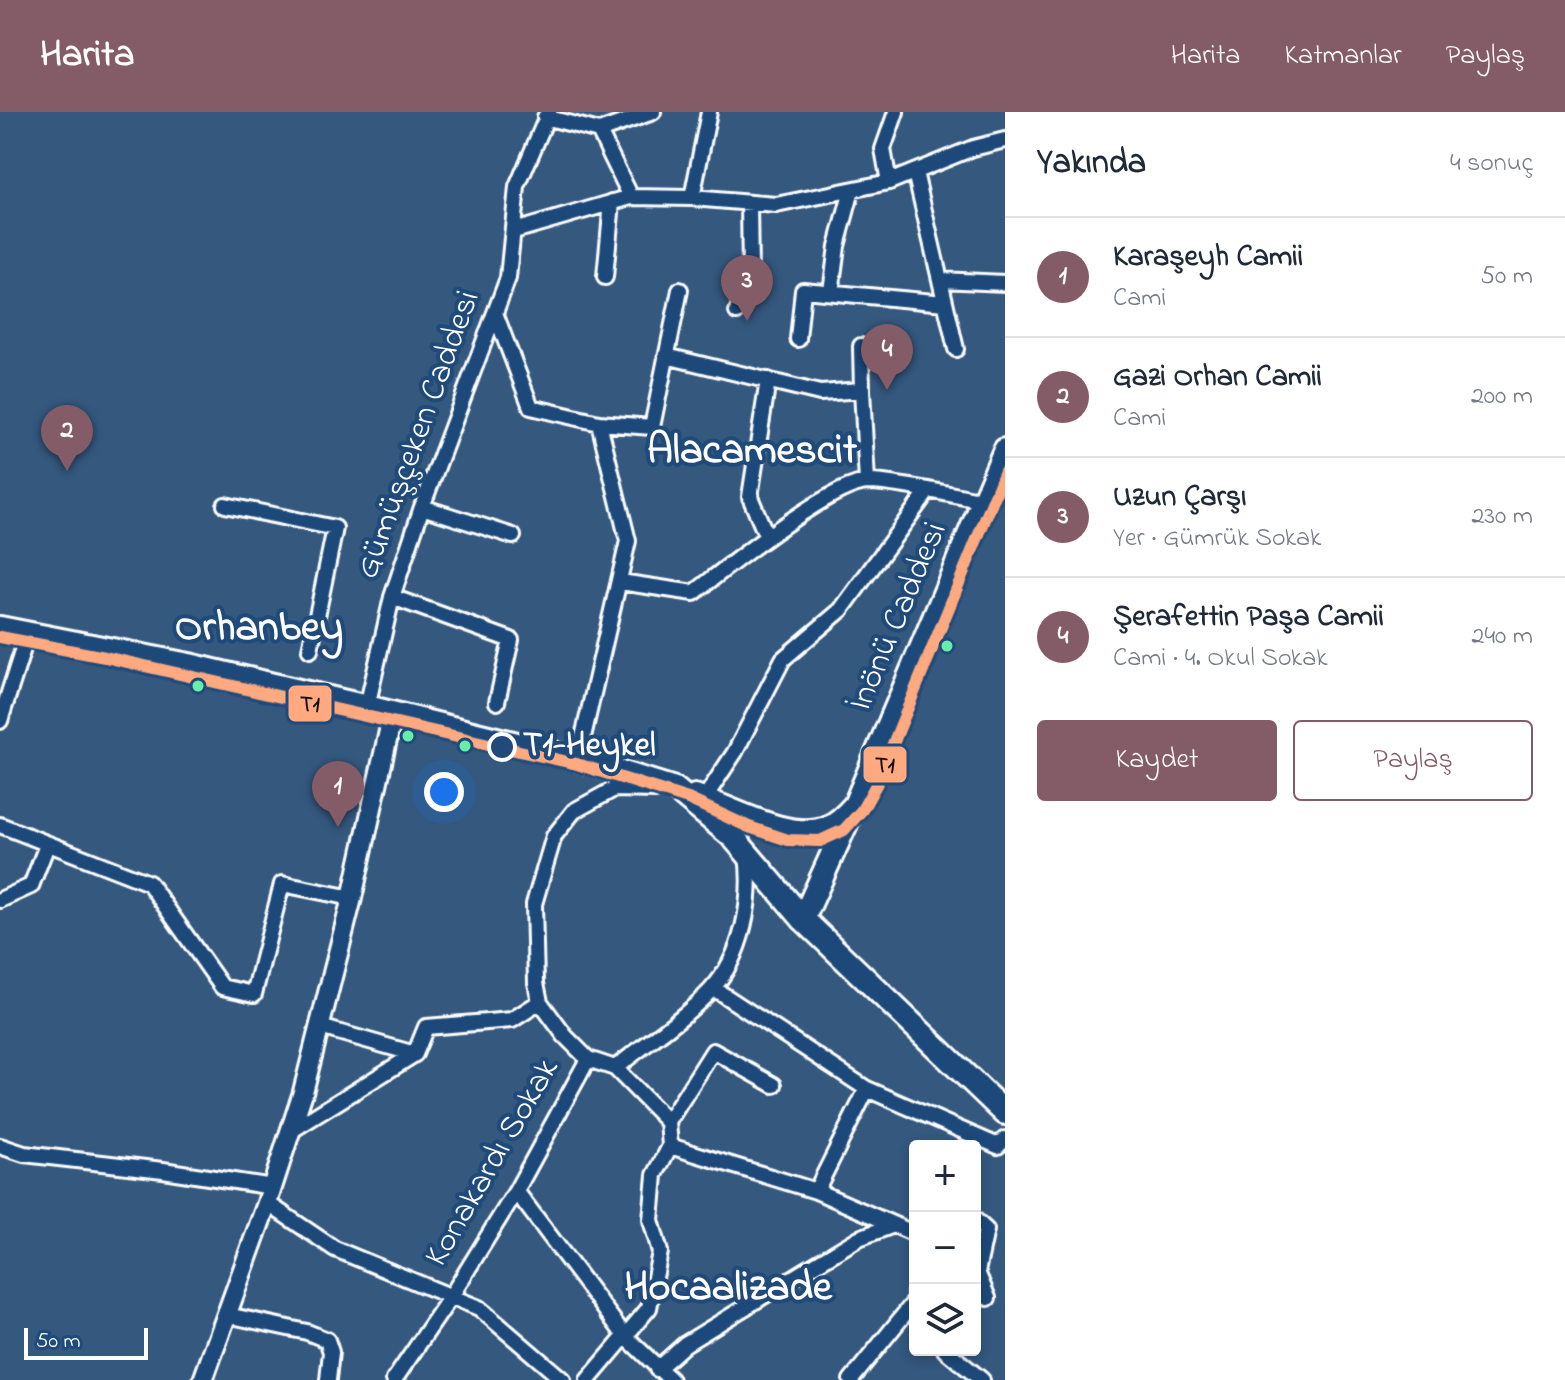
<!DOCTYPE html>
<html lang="tr">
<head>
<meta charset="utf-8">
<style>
	:root { --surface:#fff; --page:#f6f6f7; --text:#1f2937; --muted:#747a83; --line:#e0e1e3; --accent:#845c67 }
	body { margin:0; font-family:"Indie Flower",sans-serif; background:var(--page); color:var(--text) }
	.controls { position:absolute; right:24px; bottom:24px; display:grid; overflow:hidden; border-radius:8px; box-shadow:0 4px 12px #0003 }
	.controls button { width:72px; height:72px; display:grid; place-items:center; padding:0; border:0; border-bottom:2px solid var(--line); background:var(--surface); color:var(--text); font:40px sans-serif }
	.scale { position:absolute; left:24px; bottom:20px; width:124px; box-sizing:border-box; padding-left:8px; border:4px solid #fff; border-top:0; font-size:22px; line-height:28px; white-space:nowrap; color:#fff; -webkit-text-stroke:6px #1f4a7a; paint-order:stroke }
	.you { position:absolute; left:444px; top:680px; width:28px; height:28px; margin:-20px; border:6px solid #fff; border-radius:50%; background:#1a73e8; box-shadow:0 0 0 12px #1a73e833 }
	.badge { display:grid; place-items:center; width:52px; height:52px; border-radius:50%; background:var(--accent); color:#fff; font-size:26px; font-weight:700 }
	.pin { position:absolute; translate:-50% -66px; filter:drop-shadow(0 2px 4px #0008) }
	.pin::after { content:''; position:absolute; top:42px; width:28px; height:24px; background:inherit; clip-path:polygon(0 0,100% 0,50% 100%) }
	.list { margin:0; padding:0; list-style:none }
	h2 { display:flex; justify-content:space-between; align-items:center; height:104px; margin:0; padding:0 32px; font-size:34px }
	h2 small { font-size:26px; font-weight:400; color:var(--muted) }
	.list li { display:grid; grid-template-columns:52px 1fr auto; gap:24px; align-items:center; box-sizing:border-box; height:120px; padding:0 32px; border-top:2px solid var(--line) }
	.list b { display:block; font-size:30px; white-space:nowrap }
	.list p { margin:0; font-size:26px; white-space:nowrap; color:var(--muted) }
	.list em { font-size:26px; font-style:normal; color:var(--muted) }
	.actions { display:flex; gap:16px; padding:24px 32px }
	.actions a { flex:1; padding:18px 0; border:2px solid var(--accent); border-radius:8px; text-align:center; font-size:28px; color:var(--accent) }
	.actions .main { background:var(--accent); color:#fff }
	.icon { flex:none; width:44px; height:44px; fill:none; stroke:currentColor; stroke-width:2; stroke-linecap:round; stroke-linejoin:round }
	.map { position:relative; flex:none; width:1005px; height:1268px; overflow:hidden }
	header { display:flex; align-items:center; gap:48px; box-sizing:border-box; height:112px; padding:0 40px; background:var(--accent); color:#fff }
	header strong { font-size:38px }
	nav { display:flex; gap:44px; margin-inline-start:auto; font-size:28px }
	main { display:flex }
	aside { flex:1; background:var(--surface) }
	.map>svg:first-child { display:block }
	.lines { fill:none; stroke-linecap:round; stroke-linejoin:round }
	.minor-casing { stroke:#fff; stroke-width:20 }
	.tertiary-casing { stroke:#fff; stroke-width:24 }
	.primary-casing { stroke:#fff; stroke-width:28 }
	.minor { stroke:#1f4a7a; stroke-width:14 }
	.tertiary { stroke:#1f4a7a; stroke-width:18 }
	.primary { stroke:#1f4a7a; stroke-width:22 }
	.tram-1-casing { stroke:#1f4a7a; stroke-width:18 }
	.tram-1 { stroke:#ffa980; stroke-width:12 }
	.bus-dot { fill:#66eda8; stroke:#1f4a7a; stroke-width:3 }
	.stop-dot { fill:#1f4a7a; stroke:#fff; stroke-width:4 }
	.labels { text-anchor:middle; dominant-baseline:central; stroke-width:8; stroke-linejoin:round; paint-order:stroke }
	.street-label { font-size:34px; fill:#fff; stroke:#1f4a7a }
	.stop-label { font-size:34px; font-weight:bold; fill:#fff; stroke:#1f4a7a; text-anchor:start }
	.district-label { font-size:42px; font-weight:bold; fill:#fff; stroke:#1f4a7a }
	.line-badge { stroke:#1f4a7a; stroke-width:3 }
	.pale-badge-label { font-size:22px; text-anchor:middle; font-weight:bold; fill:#111 }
</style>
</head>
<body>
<header>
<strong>Harita</strong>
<nav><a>Harita</a><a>Katmanlar</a><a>Paylaş</a></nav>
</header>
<main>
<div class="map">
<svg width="1005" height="1268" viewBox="0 0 1005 1268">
	<rect width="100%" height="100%" fill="#34587e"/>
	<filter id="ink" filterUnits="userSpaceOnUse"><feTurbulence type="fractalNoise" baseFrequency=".0125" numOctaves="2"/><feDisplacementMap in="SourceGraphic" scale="16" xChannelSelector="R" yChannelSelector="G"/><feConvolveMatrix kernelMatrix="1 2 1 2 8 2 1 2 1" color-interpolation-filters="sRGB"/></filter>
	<g filter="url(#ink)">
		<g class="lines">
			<defs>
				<path id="minor" d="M545 5 599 19 631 85
					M599 19 653 0
					M915 60 956 237
					M889 70 883 37 896 0
					M692 86 709 0
					M514 119 631 85 692 86 776 93 889 70 973 36 1005 28
					M605 165 612 90
					M940 168 1005 171
					M831 180 837 134 852 78
					M737 200 750 160 749 91
					M495 201 531 295 599 311 628 429 578 647
					M798 227 803 178 945 191
					M861 234 862 278
					M666 244 820 281 862 278 867 370
					M599 311 652 315 680 178
					M225 393 335 416 310 538
					M422 395 513 424
					M767 425 750 385 768 268
					M620 470 694 481C726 456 832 370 869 370 903 371 951 383 985 389
					M392 485 511 528 497 590
					M367 595 392 485 422 395 508 166 517 75 549 0
					M0 609 28 521
					M656 678 614 677 574 699 554 724 534 792 536 871 540 890 565 924 588 947 615 956C644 933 687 904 711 878 743 844 753 788 747 743
					M704 687 735 640 783 547 841 498 928 379
					M0 713 149 771 222 875 254 882 282 772 352 786
					M0 788 31 774 47 733
					M713 876 867 977 998 1034 1005 1027
					M320 915 415 942
					M668 1010 713 939 774 973
					M289 1020 415 942 426 915 512 908 540 890
					M0 1034 24 1042 163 1058 273 1075
					M670 1034 816 1079 915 1122
					M516 1079 625 1224 671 1268
					M816 1079 867 977
					M267 1091 335 1137 479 1196 563 1268
					M975 1108 986 1118 977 1160 988 1186
					M227 1203 307 1220 327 1228 331 1240 328 1268
					M945 1238 982 1268
					M657 1257 685 1232 806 1158 859 1126 894 1113
					M394 1268 450 1186 516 1079 588 947
					M588 1268 649 1196 660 1140 651 1108 655 1063 670 1034 668 1010 615 956
					M851 1268 915 1189V1180"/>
				<path id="tertiary" d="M203 1268 267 1091 303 980 352 786 393 601"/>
				<path id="primary" d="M0 516 189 553 367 595 578 647 675 677 733 725 803 807 1005 1001
					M695 684C732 696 788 730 826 716 837 712 848 701 855 693L1005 338
					M803 807 850 703"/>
			</defs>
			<use href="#minor" class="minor-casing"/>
			<use href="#tertiary" class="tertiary-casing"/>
			<use href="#primary" class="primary-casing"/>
			<use href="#minor" class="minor"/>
			<use href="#tertiary" class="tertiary"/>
			<use href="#primary" class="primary"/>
			<defs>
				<path id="tram-1" d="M0 525 105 545 577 652 688 687 749 715 788 728 820 729 844 718 862 698 877 671 1005 359"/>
			</defs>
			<use href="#tram-1" class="tram-1-casing"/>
			<use href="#tram-1" class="tram-1"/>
		</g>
	</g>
	<g class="bus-dot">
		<circle cx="947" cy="534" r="7"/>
		<circle cx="198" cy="574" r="7"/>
		<circle cx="408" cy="624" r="7"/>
		<circle cx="465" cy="634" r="7"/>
	</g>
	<circle class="stop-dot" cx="502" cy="635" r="13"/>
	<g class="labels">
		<g class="street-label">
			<text transform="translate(419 323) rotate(-70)">Gümüşçeken Caddesi</text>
			<text transform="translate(899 505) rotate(-67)">İnönü Caddesi</text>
			<text transform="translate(493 1051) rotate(-60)">Konakardı Sokak</text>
		</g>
		<g class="stop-label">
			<text x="523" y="635">T1-Heykel</text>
		</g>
		<g class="district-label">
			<text x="752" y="339">Alacamescit</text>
			<text x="259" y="516">Orhanbey</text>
			<text x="728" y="1176">Hocaalizade</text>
		</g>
	</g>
	<g class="line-badge">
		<rect x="287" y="572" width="46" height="39" rx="8" fill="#ffa980"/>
		<rect x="862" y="633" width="46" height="39" rx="8" fill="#ffa980"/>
	</g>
	<g class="pale-badge-label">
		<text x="310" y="599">T1</text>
		<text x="885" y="660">T1</text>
	</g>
</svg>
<div class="controls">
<button>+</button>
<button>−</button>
<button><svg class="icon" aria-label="layers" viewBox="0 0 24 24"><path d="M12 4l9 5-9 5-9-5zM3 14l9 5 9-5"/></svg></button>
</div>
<div class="scale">50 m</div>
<div class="you"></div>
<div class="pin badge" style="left:338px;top:715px">1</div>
<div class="pin badge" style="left:67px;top:359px">2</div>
<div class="pin badge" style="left:747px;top:209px">3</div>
<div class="pin badge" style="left:887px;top:278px">4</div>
</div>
<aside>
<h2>Yakında<small>4 sonuç</small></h2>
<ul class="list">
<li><span class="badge">1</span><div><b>Karaşeyh Camii</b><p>Cami</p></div><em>50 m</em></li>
<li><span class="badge">2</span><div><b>Gazi Orhan Camii</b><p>Cami</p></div><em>200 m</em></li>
<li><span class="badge">3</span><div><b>Uzun Çarşı</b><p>Yer · Gümrük Sokak</p></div><em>230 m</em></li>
<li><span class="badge">4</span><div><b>Şerafettin Paşa Camii</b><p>Cami · 4. Okul Sokak</p></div><em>240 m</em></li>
</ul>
<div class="actions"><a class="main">Kaydet</a><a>Paylaş</a></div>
</aside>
</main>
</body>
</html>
